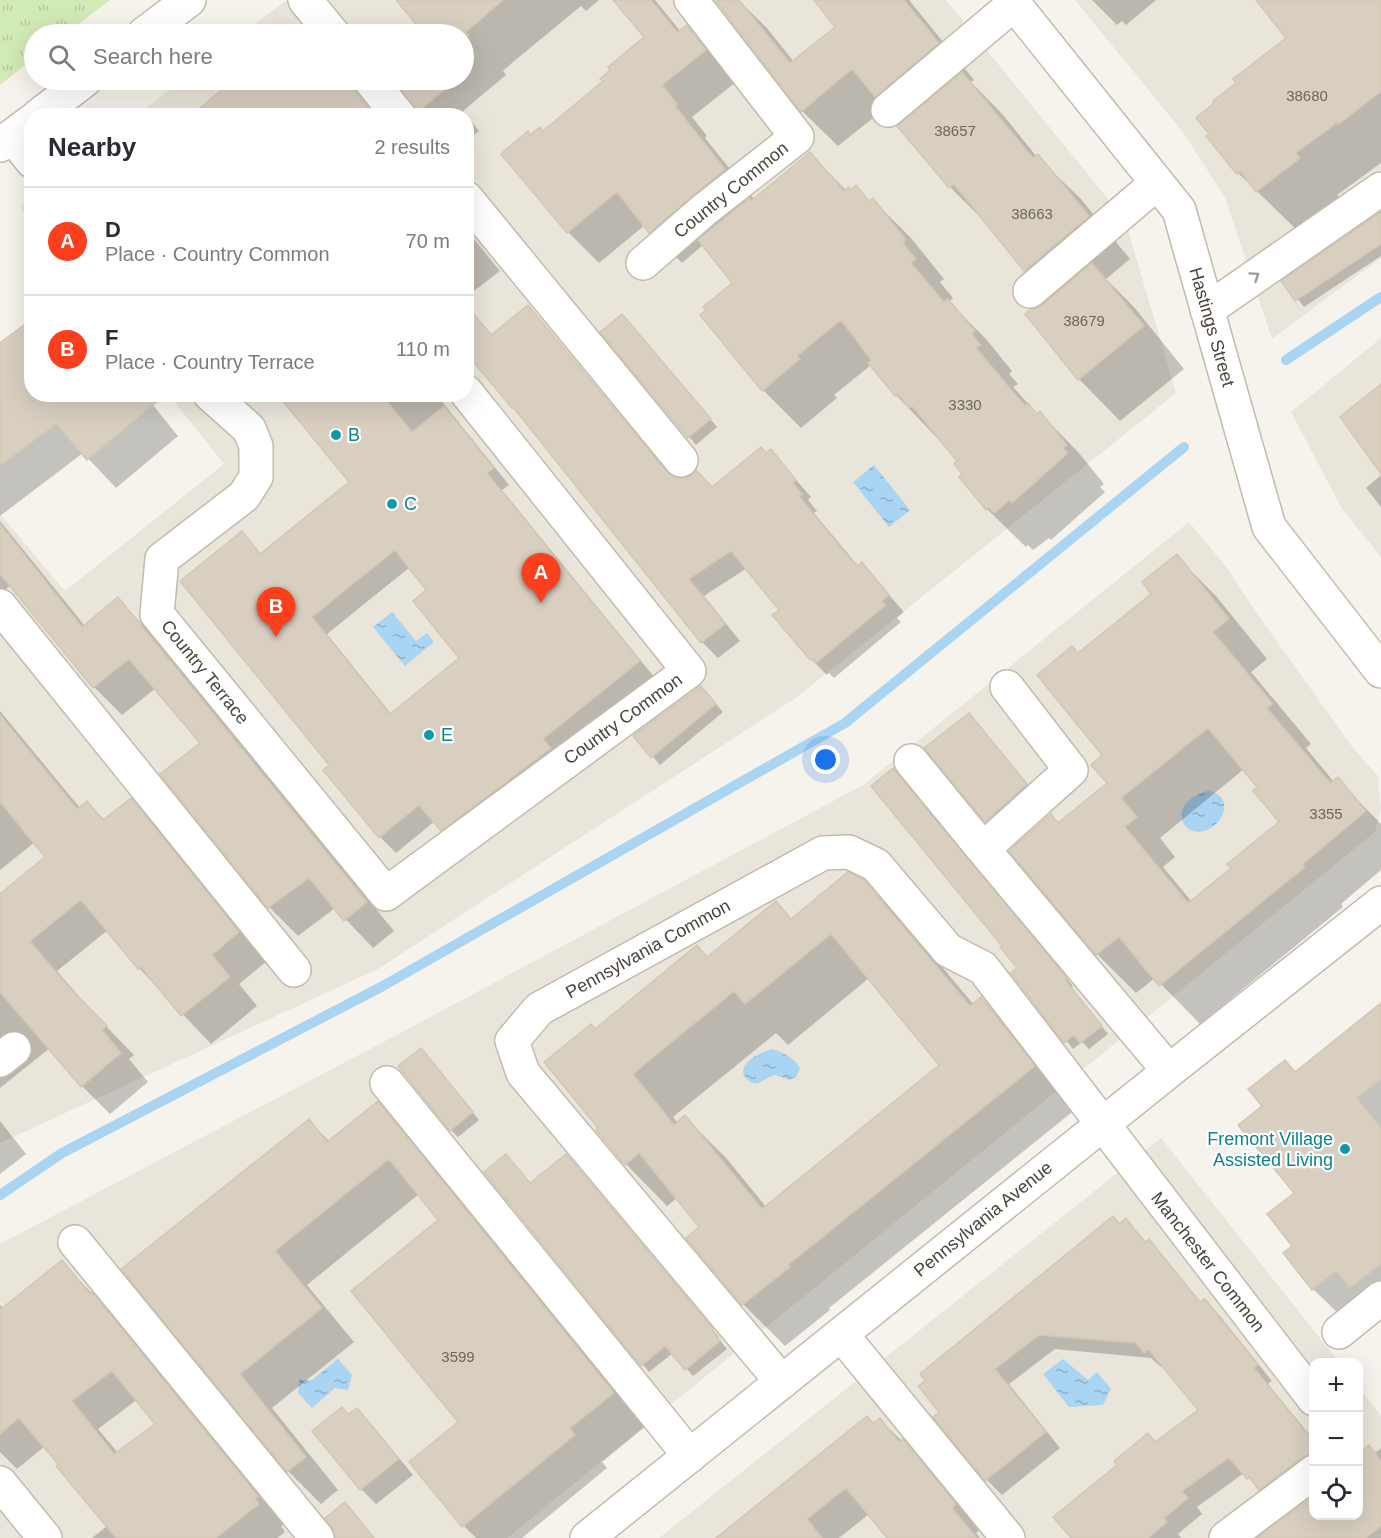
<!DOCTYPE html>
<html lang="en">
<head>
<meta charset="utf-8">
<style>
	:root { --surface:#fff; --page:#f7f7f7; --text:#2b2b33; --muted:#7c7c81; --line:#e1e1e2; --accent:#fc3f1d }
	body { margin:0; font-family:Arial,sans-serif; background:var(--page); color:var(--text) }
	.controls { position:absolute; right:18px; bottom:18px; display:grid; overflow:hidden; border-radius:12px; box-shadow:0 6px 24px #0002 }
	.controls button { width:54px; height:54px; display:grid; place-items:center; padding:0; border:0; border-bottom:2px solid var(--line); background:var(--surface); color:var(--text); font:30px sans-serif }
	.you { position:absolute; left:826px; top:760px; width:21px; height:21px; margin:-15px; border:4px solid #fff; border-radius:50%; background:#1a73e8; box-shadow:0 0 0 9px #1a73e833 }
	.badge { display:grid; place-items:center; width:39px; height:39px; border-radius:50%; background:var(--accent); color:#fff; font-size:20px; font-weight:700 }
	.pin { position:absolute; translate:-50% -50px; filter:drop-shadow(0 2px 3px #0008) }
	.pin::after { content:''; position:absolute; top:32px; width:21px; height:18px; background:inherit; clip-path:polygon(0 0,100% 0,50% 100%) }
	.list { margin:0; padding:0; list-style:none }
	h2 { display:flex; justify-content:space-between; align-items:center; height:78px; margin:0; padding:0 24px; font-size:26px }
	h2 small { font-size:20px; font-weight:400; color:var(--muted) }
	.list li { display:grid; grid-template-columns:39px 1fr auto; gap:18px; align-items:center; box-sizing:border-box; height:108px; padding:0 24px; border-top:2px solid var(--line) }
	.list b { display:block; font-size:22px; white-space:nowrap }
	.list p { margin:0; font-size:20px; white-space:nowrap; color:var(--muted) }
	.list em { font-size:20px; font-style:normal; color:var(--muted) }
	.icon { flex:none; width:33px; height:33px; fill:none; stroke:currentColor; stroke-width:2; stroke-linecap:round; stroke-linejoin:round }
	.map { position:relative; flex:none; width:1381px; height:1538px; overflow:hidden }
	.search { position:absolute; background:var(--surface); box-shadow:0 6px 24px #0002; left:24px; top:24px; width:450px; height:66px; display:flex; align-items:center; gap:15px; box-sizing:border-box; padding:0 21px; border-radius:33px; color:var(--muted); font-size:22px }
	.panel { position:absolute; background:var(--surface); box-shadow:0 6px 24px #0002; left:24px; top:108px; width:450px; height:294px; border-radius:24px }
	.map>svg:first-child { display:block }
	.residential { fill:#eae5da }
	.park { fill:url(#park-tufts) }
	.water { fill:url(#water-ripples) }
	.shadow { fill:#0003; fill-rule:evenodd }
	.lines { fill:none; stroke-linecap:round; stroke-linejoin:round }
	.stream { stroke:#a9d4f2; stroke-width:10 }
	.building { fill:#d8cfc1; stroke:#d3c7b4; stroke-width:1.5; fill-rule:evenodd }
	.minor-casing { stroke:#c2bbae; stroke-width:36 }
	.minor { stroke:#fff; stroke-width:33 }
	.oneway { stroke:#9c9892 }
	.culture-dot { fill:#0f9aa8; stroke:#fff; stroke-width:2 }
	.labels { text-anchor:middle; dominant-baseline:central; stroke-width:4.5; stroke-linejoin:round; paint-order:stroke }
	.number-label { font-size:15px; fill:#6e675b }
	.street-label { font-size:18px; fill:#4b4439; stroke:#fff }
	.culture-label { font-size:18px; fill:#0d838f; stroke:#fff; text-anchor:start }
</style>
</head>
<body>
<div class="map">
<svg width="1381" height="1538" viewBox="0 0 1381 1538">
	<defs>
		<pattern id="park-tufts" width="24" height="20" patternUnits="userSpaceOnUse" patternTransform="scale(1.5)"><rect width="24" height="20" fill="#d2eab5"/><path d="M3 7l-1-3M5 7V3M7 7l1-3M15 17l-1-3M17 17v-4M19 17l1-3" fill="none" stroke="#b6ca9c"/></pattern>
		<pattern id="water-ripples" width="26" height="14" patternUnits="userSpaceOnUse" patternTransform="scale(1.5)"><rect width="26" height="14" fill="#a9d4f2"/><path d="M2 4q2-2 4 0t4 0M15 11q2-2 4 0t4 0" fill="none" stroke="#8caec5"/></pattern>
	</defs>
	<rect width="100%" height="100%" fill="#f6f3ec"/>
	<path class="residential" d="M287 0H946L1112 204 1128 230 1176 393 797 697 378 969 0 1143V514L65 591 224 464 169 395 466 394V116L137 115 183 80H464V34H241Z
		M1075 0H1381V258L1272 339 1225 197 1182 131Z
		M31 198V222L20 207Z
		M1381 338V557L1342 509 1291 412Z
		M1189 522 1227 568 1256 612 1353 748 1378 776 1381 808 1375 832 507 1538H0V1244L408 1029 863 785Z
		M1161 1138 1339 1362H1314V1516H1358L1359 1388 1381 1416V1538H659Z"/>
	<path class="park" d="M0 0H110L65 34H34V58L0 85Z"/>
	<path class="water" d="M874 465 910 510 889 527 853 482Z
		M392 612 416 641 427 633 434 642 405 666 373 627Z
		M1208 791C1218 792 1226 799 1224 810 1222 826 1196 842 1184 824 1174 808 1195 793 1208 791Z
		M772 1049C782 1052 795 1058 800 1068L796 1077 789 1080 775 1075C767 1076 761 1085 753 1083 750 1082 746 1079 745 1077 736 1063 762 1052 772 1049Z
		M338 1359 352 1375 348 1390 335 1388 312 1408 298 1393 299 1380H312Z
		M1063 1359 1088 1380 1097 1372 1111 1389 1103 1405 1069 1407 1043 1374Z"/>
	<path class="shadow" d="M402 0H599L586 11 581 6 513 62 503 71 506 75 463 111 479 131 466 141V116H423L396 80H464V34H426L400 2Z
		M615 0H655L681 32 686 27 718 58 736 82 692 117 707 136 705 138 755 200 810 154 847 191 851 192 856 187 871 202 873 200 911 238 944 279 940 282 953 298 949 302 986 339 1012 371 1009 374 1018 384 1013 387 1038 415 1040 413 1078 452 1104 484 1100 487 1105 492 1051 540 1049 538 1033 550 1028 545 1026 547 987 509 961 477 965 474 959 461 896 395 871 365 834 395 837 398 801 428 763 390 734 283 703 245 682 263 645 225 599 263 568 232 531 136 544 132 605 81 646 37Z
		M719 0H738L766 27 794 62 838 27 816 0H909L974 80 971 82 1004 116 1037 157 1080 198 1130 259 1106 279 1134 307 1184 369 1120 421 1079 379 1043 307 1053 298 1026 270 992 229 950 187 900 126 903 123 887 107 838 146 802 111Z
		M1092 0H1156L1126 25 1122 21 1117 25Z
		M1258 0H1381V163L1337 195 1341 200 1299 232 1235 170 1238 84 1288 38Z
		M236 80H273L274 81 276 80H346L375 116H192Z
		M1381 214V256L1304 307 1284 281Z
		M466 229 500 271 466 297Z
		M466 304 492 335 528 307 544 324 673 479 712 488 771 451 811 497 808 500 817 511 814 513 859 567 862 564 904 612 897 618 901 622 834 678 829 673 827 675 811 659 775 616 781 610 747 568 704 596 740 641 718 658 702 642 526 420 470 354 466 357Z
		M629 323 717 427 696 445 602 332Z
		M0 345 32 394H144L178 436 116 488 83 453 0 516Z
		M279 394H436L509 485 502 490 655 678 458 846 435 821 396 853 380 837 325 770 331 765 242 533 262 555 351 483ZM410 567 428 591 461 659 392 715 327 634Z
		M1381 475V507L1366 488Z
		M0 521 85 626 118 599 146 628 394 931 373 948 335 908 298 936 269 907 162 775 202 743 156 688 122 715 94 687 11 585 0 594Z
		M1176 556 1216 596 1267 659 1251 672 1311 744 1306 748 1334 782 1337 779 1381 824V870L1341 904 1343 907 1200 1024 1155 978 1136 993 1097 954 1059 824 1109 783 1104 756 1079 655 1153 594ZM1244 769 1259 788 1281 822 1233 869 1192 902 1163 867 1175 857 1160 838Z
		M708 695 723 712 660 765 635 736Z
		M0 711 80 808 87 803 105 820 131 800 159 828 267 961 239 984 257 1006 211 1044 139 968 108 930 57 971 95 1015 134 1055 129 1059 148 1082 110 1114 82 1086 50 1048 0 1088V896L47 857 35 842 0 870Z
		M976 723 1033 792 993 828 926 748Z
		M900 777 1073 986 1071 988 1108 1034 1089 1049 1082 1042 1073 1049 1013 973 1019 969Z
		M863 881 906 924 974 1005 981 999 1023 1040 1076 1109 829 1308 830 1310 785 1346 743 1304 688 1238 701 1227 677 1198 667 1206 626 1164 600 1129 596 1030 697 947 708 958 776 903 792 920ZM869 978 941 1065 767 1208 727 1159 685 1117 678 1123 673 1117 776 1033 788 1045Z
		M1381 1005V1317L1343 1318 1313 1289 1294 1246 1296 1193 1264 1107 1285 1062 1296 1073Z
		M428 1057 479 1120 458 1137 451 1130Z
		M378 1103 411 1136 646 1426 602 1462 607 1468 522 1538H476L464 1526 460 1422 440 1220 419 1194 307 1285 354 1342 272 1408 338 1490 321 1504 288 1471 123 1269 309 1121 330 1142Z
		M0 1121 26 1154 0 1174Z
		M573 1163 719 1337 718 1338 727 1349 693 1376 673 1353 649 1372 486 1173 531 1184Z
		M1126 1220 1147 1243 1149 1241 1164 1257 1201 1303 1205 1301 1220 1316 1272 1381 1268 1384 1314 1440V1475L1263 1493 1244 1473 1197 1507 1202 1514 1178 1534 1181 1538H1073L1156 1444 1200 1410 1163 1365 1161 1367 1151 1358 1055 1349 1009 1384 1060 1448 1002 1495 987 1480 935 1417Z
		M62 1262 119 1322 284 1524 281 1526 285 1532 277 1538H92L107 1526 45 1446 17 1469 0 1452V1305L4 1309ZM138 1399 157 1424 118 1453 98 1429Z
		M357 1410 372 1425 413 1475 376 1504 361 1489 314 1431 349 1416Z
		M880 1420 928 1466 980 1530 976 1533 980 1538H888L869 1514 839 1538H719Z
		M1369 1447 1375 1453 1381 1448V1538H1258L1314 1516H1358V1454Z"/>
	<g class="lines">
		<path class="stream" d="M1286 360 1381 297
			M0 1195 62 1153 381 987 845 723 1184 447"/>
	</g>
	<path class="building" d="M396 0H503L466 32 469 36 464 40V34H424Z
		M613 0H651L677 32 687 25 706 50 662 85 677 104 675 106 725 169 649 233 617 192 567 233 501 154 528 131 530 135 540 127 543 131 603 81 600 79 610 70 608 67 644 37Z
		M717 0H739L790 63 835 27 814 0H904L939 43 875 97 852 69 801 112 716 1Z
		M1256 0H1381V91L1339 124 1338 122 1296 153 1300 158 1256 192 1240 171 1237 174 1234 171 1206 136 1209 134 1196 118 1214 103 1213 101 1236 83 1233 79 1286 38Z
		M962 72 1033 158 1038 154 1089 216 1024 271 954 184 949 188 897 126Z
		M234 80H352L355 92 375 116H190Z
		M394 80H457L417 112 414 104Z
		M810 152 844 191 849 187 851 190 856 185 869 201 873 198 906 240 903 243 916 259 911 263 944 302 948 299 975 331 972 334 981 345 976 348 1025 406 1028 403 1037 414 1040 411 1067 445 1063 448 1068 453 1012 503 1010 500 994 513 989 508 986 510 959 477 962 474 954 464 957 461 912 406 909 408 898 394 895 396 868 363 871 360 841 320 797 356 800 359 762 391 700 315 706 310 703 307 732 283 698 240 749 198 751 201Z
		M1381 212V244L1295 301 1281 281Z
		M1092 263 1144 326 1078 380 1025 314 1031 309 1042 305Z
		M466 305 491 335 528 305 667 472 674 477 685 478 692 475 696 470 712 487 761 447 766 453 771 449 796 480 793 483 802 494 799 496 847 555 858 566 862 562 889 595 882 601 886 605 816 663 812 658 810 660 772 615 779 610 731 551 689 579 725 624 701 643 513 407 512 408 466 353Z
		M622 314 711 419 688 438 600 332Z
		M32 319V394H166L87 460 56 424 0 466V343Z
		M1381 384V474L1340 417Z
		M277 394H381L412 432 444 406 494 468 487 473 640 661 543 739 551 748 441 831 419 805 379 838 323 770 329 765 180 581 242 531 260 554 349 482ZM395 550 426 590 413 601 459 658 390 714 312 617Z
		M0 524 82 627 118 597 367 902 344 921 309 878 268 908 160 774 200 743 129 659 93 688 0 574Z
		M1177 554 1229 619 1213 632 1273 704 1267 708 1330 783 1338 777 1366 811 1303 864 1305 867 1159 986 1119 937 1096 955 1009 851 1051 814 1058 823 1107 783 1091 765 1102 755 1037 675 1072 646 1078 653 1151 594 1142 582ZM1208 728 1257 787 1253 791 1279 822 1227 864 1231 868 1188 903 1125 827 1137 817 1121 798Z
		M701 686 716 704 651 758 633 736Z
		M969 713 1027 784 985 822 924 748Z
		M0 715 77 809 87 801 103 820 131 798 239 932 212 955 230 977 181 1016 141 967 138 969 81 900 30 941 67 985 107 1026 102 1030 121 1053 81 1087 0 992V894L45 857 0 802Z
		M893 768 1067 978 1065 980 1102 1026 1080 1043 1074 1035 1064 1043 1011 973 1017 968 1000 947 1002 946 871 786Z
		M848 872 864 880 970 1006 981 997 1035 1066 788 1265 790 1267 742 1305 686 1238 699 1227 639 1153 625 1165 596 1130 598 1128 544 1062 591 1024 595 1029 697 945 707 957 776 901 791 919ZM831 934 939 1065 762 1209 685 1115 674 1125 633 1074 734 991 745 1004Z
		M1381 1003V1079L1357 1098 1381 1128V1264L1350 1288 1336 1271 1312 1290 1283 1253 1292 1246 1267 1214 1294 1193 1238 1125 1262 1106 1248 1089 1285 1060 1295 1072Z
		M421 1048 473 1112 450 1131 398 1066Z
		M378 1101 614 1393 570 1428 575 1435 462 1527 409 1462 458 1422 351 1291 438 1220 389 1159 275 1251 322 1308 240 1374 306 1457 287 1472 121 1269 309 1119 327 1142Z
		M506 1154 530 1183 566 1154 713 1329 712 1330 720 1341 685 1370 665 1346 641 1366 484 1172Z
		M1113 1216 1119 1224 1126 1218 1145 1243 1149 1239 1200 1302 1205 1299 1258 1365 1254 1368 1314 1442V1454L1303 1457 1259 1490 1249 1477 1247 1479 1229 1458 1182 1491 1188 1498 1164 1518 1167 1522 1148 1538H1071L1053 1517 1117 1465 1114 1461 1148 1433 1155 1442 1198 1410 1148 1349 1144 1353 1136 1343 1039 1335 995 1369 1046 1432 985 1481 933 1417 939 1412 918 1386 925 1381 920 1374Z
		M62 1260 90 1294 92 1292 258 1496 255 1498 259 1504 216 1538H116L56 1466 58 1464 19 1418 0 1434V1310ZM112 1371 155 1424 114 1454 72 1401Z
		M342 1407 348 1414 357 1408 399 1459 360 1490 312 1431Z
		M867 1416 873 1423 880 1418 899 1442 903 1439 956 1504 952 1508 977 1538H887L846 1488 807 1519 822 1538H716Z
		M1369 1445 1381 1461V1526L1366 1538H1257L1314 1496V1515H1359V1452Z
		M345 1502 374 1538H335L332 1527 325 1518Z"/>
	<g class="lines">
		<defs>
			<path id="minor" d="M305 0 333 34
				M1011 0 1179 210 1269 527 1381 671
				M144 34 189 0
				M370 80 399 116
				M888 110 1014 4
				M38 116 85 80
				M12 136 32 161
				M0 145 32 121
				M466 198 681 460
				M643 263 704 210 797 137 691 0
				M1030 291 1157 183
				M1207 310 1381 189
				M210 394 249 429 256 446V477L244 496 162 559 157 614 386 894 689 671 466 392
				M0 606 294 970
				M1007 687 1071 770 983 849 1169 1071
				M911 761 983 849
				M0 1060 14 1049
				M387 1083 690 1456
				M75 1242 317 1538
				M1339 1332 1381 1298
				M841 1334 1008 1538
				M782 1382 523 1073 512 1041 539 1009 823 853 849 852 876 865 948 950 983 968 1314 1399
				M0 1483 45 1538
				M587 1538 1169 1071 1381 903
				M1226 1538 1314 1472"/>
		</defs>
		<use href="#minor" class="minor-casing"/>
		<use href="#minor" class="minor"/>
	</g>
	<defs><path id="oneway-chevron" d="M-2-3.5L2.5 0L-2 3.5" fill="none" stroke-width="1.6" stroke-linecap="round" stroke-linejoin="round" transform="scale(1.5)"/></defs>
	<use class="oneway" href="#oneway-chevron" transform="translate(1255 276) rotate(-35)"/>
	<g class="culture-dot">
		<circle cx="336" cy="435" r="6"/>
		<circle cx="392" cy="504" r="6"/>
		<circle cx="429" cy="735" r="6"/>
		<circle cx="1345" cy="1149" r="6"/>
	</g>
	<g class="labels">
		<g class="number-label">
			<text x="1307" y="95">38680</text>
			<text x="955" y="130">38657</text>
			<text x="1032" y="213">38663</text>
			<text x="1084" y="320">38679</text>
			<text x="965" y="404">3330</text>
			<text x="1326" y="813">3355</text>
			<text x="458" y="1356">3599</text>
		</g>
		<g class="street-label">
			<text transform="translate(731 190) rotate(-39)">Country Common</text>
			<text transform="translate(1212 327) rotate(74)">Hastings Street</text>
			<text transform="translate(205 672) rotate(51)">Country Terrace</text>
			<text transform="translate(623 719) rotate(-36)">Country Common</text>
			<text transform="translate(648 949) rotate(-29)">Pennsylvania Common</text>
			<text transform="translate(983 1219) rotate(-39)">Pennsylvania Avenue</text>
			<text transform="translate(1208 1262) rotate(52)">Manchester Common</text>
		</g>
		<g class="culture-label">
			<text x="348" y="435">B</text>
			<text x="404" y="504">C</text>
			<text x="441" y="735">E</text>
			<text x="1333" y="1139" text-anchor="end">Fremont Village<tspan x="1333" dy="21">Assisted Living</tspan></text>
		</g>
	</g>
</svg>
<div class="controls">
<button>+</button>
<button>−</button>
<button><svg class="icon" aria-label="locate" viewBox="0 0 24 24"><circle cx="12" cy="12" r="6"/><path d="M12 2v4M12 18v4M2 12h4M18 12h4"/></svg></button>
</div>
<div class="you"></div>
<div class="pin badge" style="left:541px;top:603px">A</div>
<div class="pin badge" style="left:276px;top:637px">B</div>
<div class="search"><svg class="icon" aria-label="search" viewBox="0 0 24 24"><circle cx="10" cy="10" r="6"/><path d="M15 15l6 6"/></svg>Search here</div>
<section class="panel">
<h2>Nearby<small>2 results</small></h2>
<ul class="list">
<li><span class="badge">A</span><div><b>D</b><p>Place · Country Common</p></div><em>70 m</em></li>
<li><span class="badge">B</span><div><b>F</b><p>Place · Country Terrace</p></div><em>110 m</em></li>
</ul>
</section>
</div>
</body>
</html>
